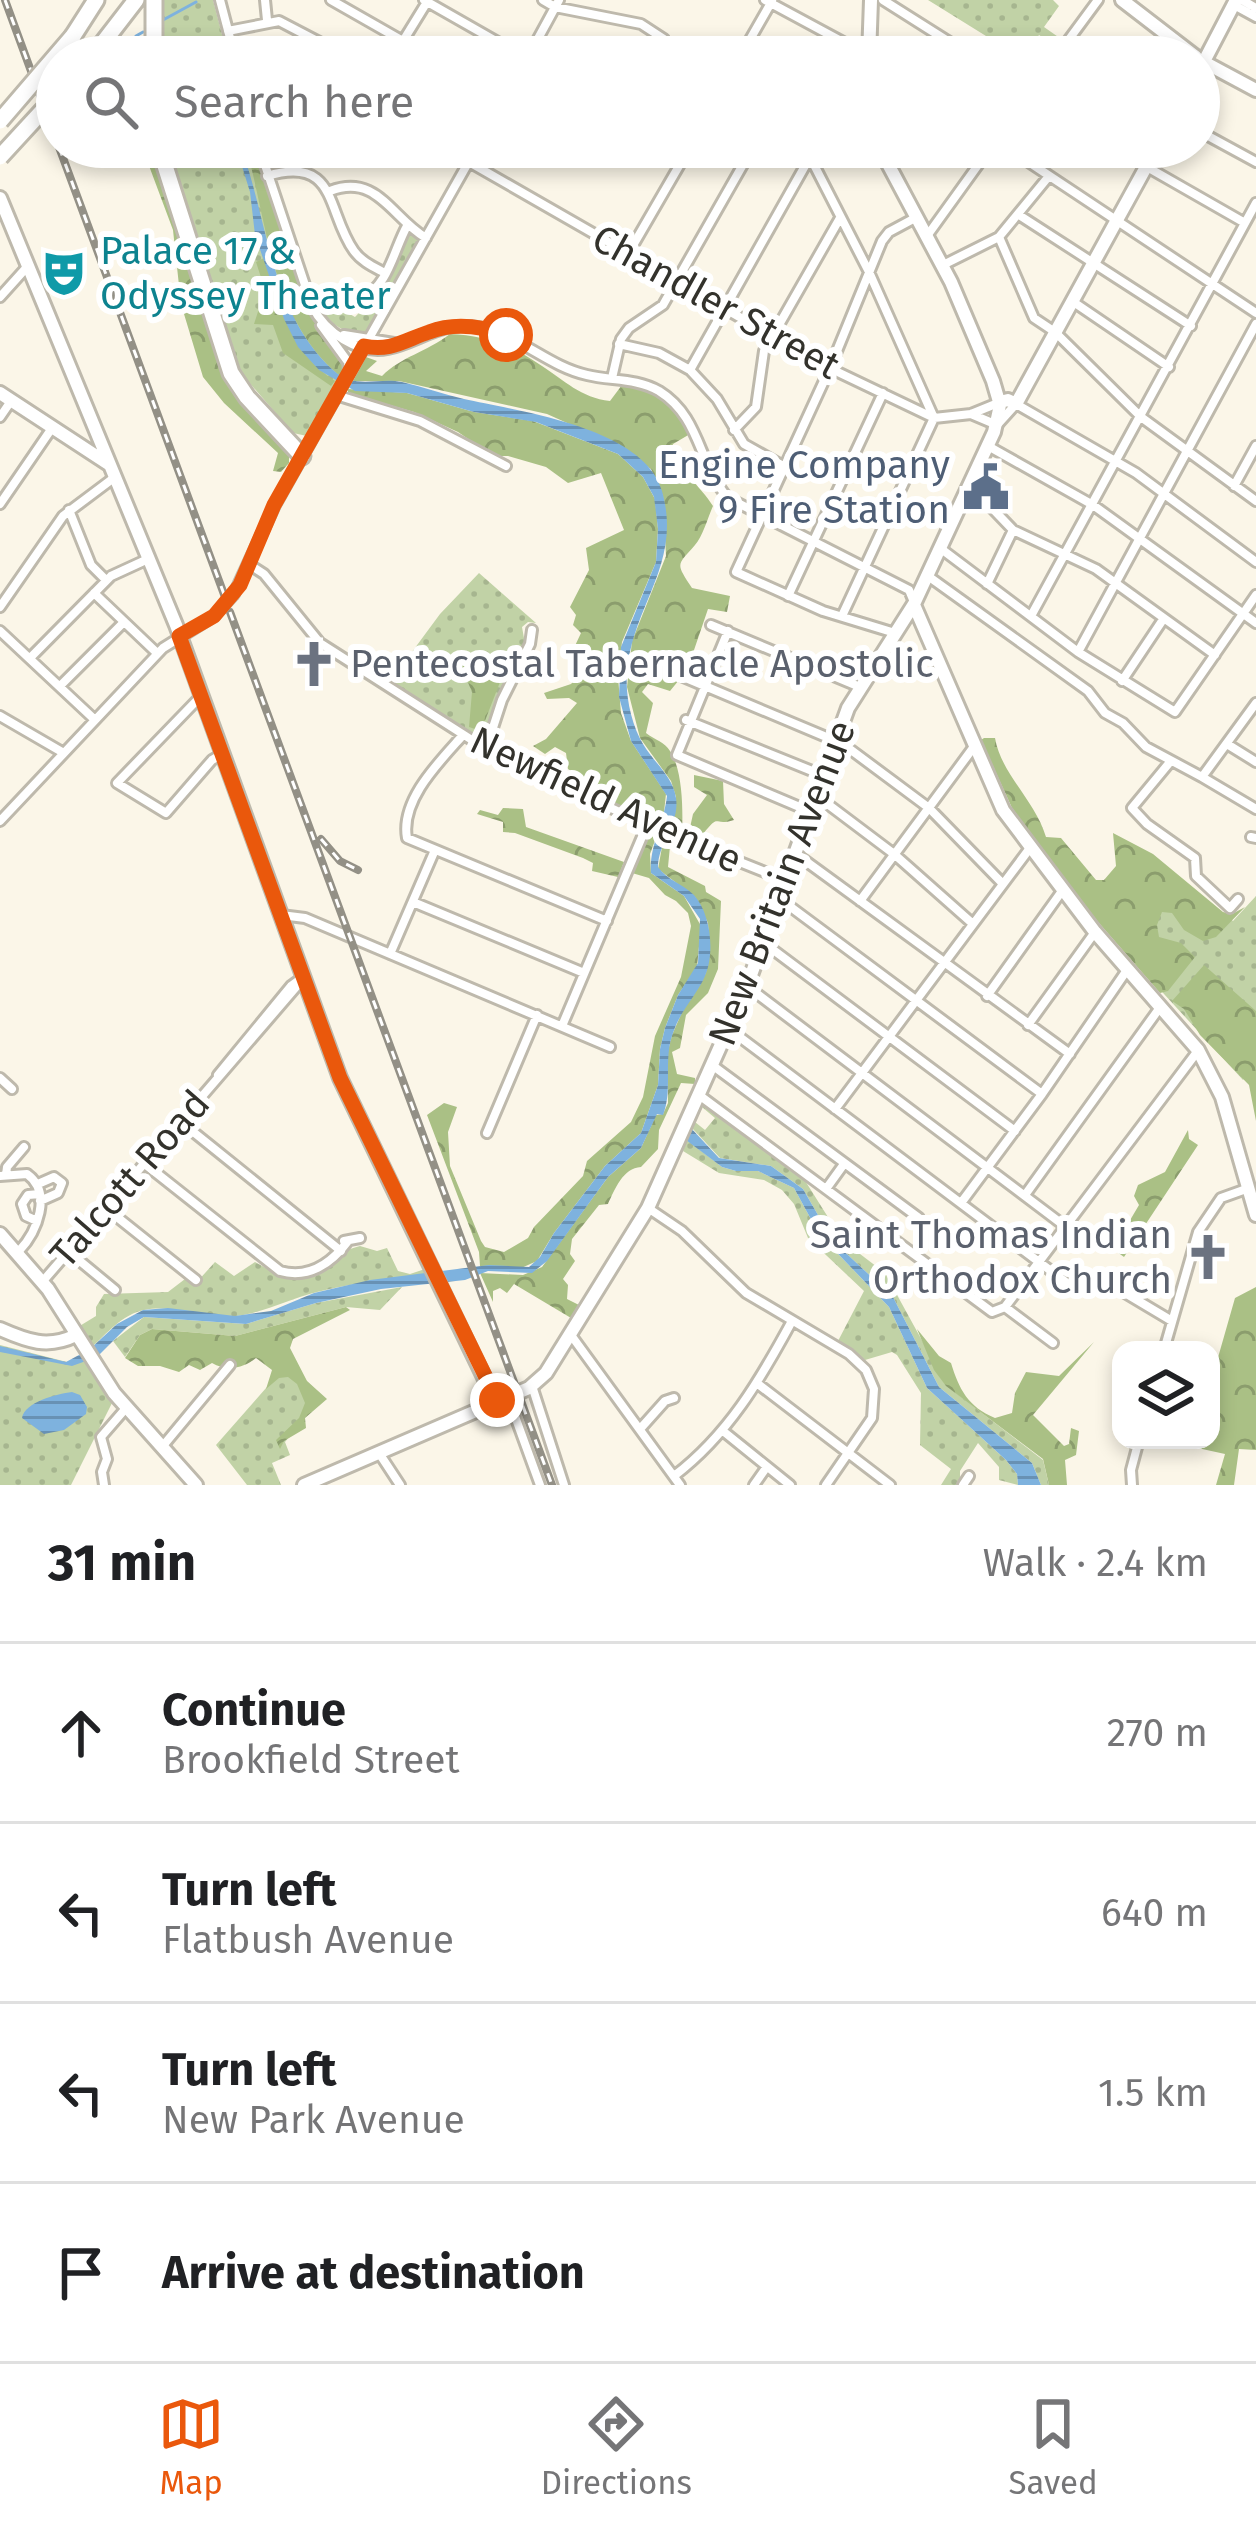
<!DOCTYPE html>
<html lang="en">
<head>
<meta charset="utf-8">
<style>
	:root { --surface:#fff; --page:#f2f2f2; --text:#202124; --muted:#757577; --line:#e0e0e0; --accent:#ea580c }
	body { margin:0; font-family:"Fira Sans",sans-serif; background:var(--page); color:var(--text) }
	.controls { position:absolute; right:36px; bottom:36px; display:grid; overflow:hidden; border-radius:24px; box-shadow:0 6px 18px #0003 }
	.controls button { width:108px; height:108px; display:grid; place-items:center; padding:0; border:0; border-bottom:3px solid var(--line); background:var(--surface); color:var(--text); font:60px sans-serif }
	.stop { position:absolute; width:36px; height:36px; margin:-27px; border:9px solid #ea580c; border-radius:50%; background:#fff }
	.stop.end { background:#ea580c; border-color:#fff; box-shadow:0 3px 12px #0008 }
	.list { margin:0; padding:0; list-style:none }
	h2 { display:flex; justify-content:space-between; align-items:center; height:156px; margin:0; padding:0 48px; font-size:51px }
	h2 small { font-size:39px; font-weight:400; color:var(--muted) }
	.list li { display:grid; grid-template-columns:78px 1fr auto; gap:36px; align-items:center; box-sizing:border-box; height:180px; padding:0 48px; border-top:3px solid var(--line) }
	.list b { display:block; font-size:45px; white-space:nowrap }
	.list p { margin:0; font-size:39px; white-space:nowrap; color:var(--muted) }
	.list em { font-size:39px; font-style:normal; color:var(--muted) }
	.icon { flex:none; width:66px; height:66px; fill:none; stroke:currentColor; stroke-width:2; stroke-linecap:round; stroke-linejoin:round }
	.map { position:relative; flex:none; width:1256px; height:1485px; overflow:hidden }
	.search { position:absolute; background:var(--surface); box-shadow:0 6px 18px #0003; left:36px; right:36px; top:36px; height:132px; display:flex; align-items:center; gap:30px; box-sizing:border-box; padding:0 42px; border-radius:66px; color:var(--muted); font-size:45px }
	.sheet { height:876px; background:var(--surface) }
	nav { display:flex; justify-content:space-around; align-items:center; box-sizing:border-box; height:168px; border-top:3px solid var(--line); background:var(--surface); font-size:33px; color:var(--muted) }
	nav a { display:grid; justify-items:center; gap:6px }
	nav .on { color:var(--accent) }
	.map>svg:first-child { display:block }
	.grass { fill:url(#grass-dots) }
	.forest { fill:url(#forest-crowns) }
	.water { fill:url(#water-rules) }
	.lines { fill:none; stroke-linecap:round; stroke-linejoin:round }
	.stream { stroke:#7eb2de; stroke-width:3 }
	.minor-casing { stroke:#beb9ac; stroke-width:14 }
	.major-casing { stroke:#beb9ac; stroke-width:18 }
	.highway-casing { stroke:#beb9ac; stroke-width:21 }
	.minor { stroke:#fff; stroke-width:8 }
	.major { stroke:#fff; stroke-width:12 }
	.highway { stroke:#fff; stroke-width:15 }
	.rail-casing { stroke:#939086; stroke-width:8 }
	.rail { stroke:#fff; stroke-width:3; stroke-dasharray:9; stroke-linecap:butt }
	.minor-bridge-casing { stroke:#beb9ac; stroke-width:14; stroke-linecap:butt }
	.highway-bridge-casing { stroke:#beb9ac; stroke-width:21; stroke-linecap:butt }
	.minor-bridge { stroke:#fff; stroke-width:8 }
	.highway-bridge { stroke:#fff; stroke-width:15 }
	.route { stroke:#ea580c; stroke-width:15 }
	.labels { text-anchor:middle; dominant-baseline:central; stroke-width:12; stroke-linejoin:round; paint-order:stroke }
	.culture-label { font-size:39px; fill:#0d838f; stroke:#fff; text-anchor:start }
	.street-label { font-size:39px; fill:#33322c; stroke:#fff }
	.service-label { font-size:39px; fill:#4e5e75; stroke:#fff; text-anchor:end }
	.worship-label { font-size:39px; fill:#5b616d; stroke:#fff; text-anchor:start }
</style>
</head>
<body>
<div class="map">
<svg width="1256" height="1485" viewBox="0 0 1256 1485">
	<defs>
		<pattern id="grass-dots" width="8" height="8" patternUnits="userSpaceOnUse" patternTransform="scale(3)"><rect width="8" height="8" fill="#c1d2a6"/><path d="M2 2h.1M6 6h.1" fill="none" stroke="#a6b58f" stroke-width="1.8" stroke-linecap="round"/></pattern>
		<pattern id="forest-crowns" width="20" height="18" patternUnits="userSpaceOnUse" patternTransform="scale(3)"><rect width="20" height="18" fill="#aac085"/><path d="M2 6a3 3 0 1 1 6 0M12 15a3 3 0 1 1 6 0" fill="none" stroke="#8b9d6d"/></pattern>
		<pattern id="water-rules" width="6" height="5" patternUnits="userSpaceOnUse" patternTransform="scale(3)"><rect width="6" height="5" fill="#7eb2de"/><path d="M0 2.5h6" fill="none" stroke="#6891b4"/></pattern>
	</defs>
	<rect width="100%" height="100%" fill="#fbf6e8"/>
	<path class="grass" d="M162 0H213L228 57H164L160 33Z
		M928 0H1053L1059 6 1044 27 1064 41 1059 48 1039 35 1025 55 1018 51 1015 54Z
		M168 147H251L310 322 345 366 307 436 293 433 240 372Z
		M410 233 419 241 366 332C341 337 322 317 314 294L355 317 382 289Z
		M479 573 536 623 528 622 522 627 525 644 506 680 483 741 389 683 440 614Z
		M1178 876 1233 921 1256 896V1060L1243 1080 1119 945Z
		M704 1103 804 1179 843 1241 885 1273 947 1386 1043 1460 1049 1485H1041L1032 1463 939 1387 893 1297 833 1241 803 1189 771 1166 720 1158 692 1128 695 1122 705 1130 715 1118 702 1107Z
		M687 1140 722 1167 736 1171H758L794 1188 819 1234 889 1307 927 1388 1006 1460 1017 1474 1018 1485 999 1480V1467L978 1443 960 1471V1485H941L951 1469 920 1445 921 1393 897 1355 892 1352 865 1360 838 1341 864 1291 808 1238 794 1204 782 1190 764 1180 719 1173 683 1151Z
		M360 1246 377 1251 387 1248 398 1271 410 1274 425 1269 428 1274C390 1278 354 1283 317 1292 289 1299 266 1312 237 1316 206 1319 175 1304 144 1310 123 1314 106 1334 91 1348L78 1327 96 1316V1307L104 1294 168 1292 185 1279 196 1283 215 1262 234 1276 255 1262C321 1300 311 1258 360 1246Z
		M402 1287 380 1310 346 1307 235 1336 152 1329 140 1335 125 1357 113 1341 144 1317 246 1324 316 1303Z
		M0 1345 67 1362 83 1357 114 1399 71 1485H0Z
		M288 1363 322 1396 285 1442 290 1455 272 1463 281 1485H247L216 1445Z"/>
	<path class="forest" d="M142 147H155L225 378 289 451V463L281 472 273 471 278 453 224 403 203 377 181 304 173 230Z
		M246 147H253L308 311 345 363 340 376C271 319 268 225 246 147Z
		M264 258C280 307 290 351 335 381L331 386 283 353 273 325 254 324 265 290 256 262Z
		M450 334C485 335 513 346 542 366 564 380 581 398 610 401L622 385C653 387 674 404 690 430V434L673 444 671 450C681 473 700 485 713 506 708 517 703 536 695 545 677 566 675 562 692 588L730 596 727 612 708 609 693 653 678 659 670 672 679 680 670 691 648 684 642 692 653 703 646 733C655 740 665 742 670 751 683 770 683 812 682 833L671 829 676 797 671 781 640 738 627 687 632 641 666 556 663 496 651 469 625 449 547 414 399 381H353L366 357 377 361 366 371 382 376C401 357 426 352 450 334Z
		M348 389 407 393 474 412 533 421 618 454 643 477 655 499 658 529 656 562 622 642 618 677 621 713 631 741 666 794 663 821 650 819 581 791 582 779 568 769 566 753 555 747 545 754 533 746 546 739 577 703 569 698 547 699 544 693 571 684 586 668 583 656 573 650 581 633 573 625 576 615 570 607 589 570 586 548 624 530 601 473 568 483 546 467 508 456H493L458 432 414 412 348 393Z
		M466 658 502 677 481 731 469 727 472 692 461 666Z
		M984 738H995C1001 774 1035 800 1046 837L1061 838 1096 880H1104L1116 866 1113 833 1153 854 1223 912 1232 914 1245 907 1216 937 1203 941 1184 930 1172 913 1162 912 1157 925 1159 937 1181 943 1195 957 1168 991 1160 993 1085 907 1012 808 981 740Z
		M694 775 723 781 724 804 734 820C712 827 721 812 703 834L689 832 693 814 707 795 694 787Z
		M503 808 523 809 526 827 624 862 618 877 592 871 593 863 583 858 515 833 503 832V822L477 814 480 810 498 815Z
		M650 833 657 835 650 854 651 873 684 896 701 926 697 967 678 995 665 1028 660 1049 658 1085 641 1133 605 1166 554 1233 537 1261 519 1269 480 1266 479 1252 427 1115 444 1103 457 1107 448 1132 450 1166 481 1241 485 1247 504 1252 528 1238 534 1227 583 1176 587 1161 631 1122 643 1097 655 1036 681 977 691 926 688 913 676 901 665 895 649 878 632 873Z
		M670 846 668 867 705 886 706 892 721 901 718 969 708 993 686 1015 680 1048 672 1052 677 1074 695 1078V1084L681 1083 659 1130 658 1149 641 1167C623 1168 615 1189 608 1204L599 1205 572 1239 570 1254 575 1261 563 1279 568 1285 567 1299 579 1305 571 1318 514 1284 507 1293 500 1288 493 1291V1302L480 1273 523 1275 542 1267 608 1177 641 1148 656 1115 663 1114 668 1103 667 1055 672 1035 686 1003 706 973 709 940 708 923 695 897 658 869 662 847Z
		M1204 965 1256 1011V1121L1249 1085 1200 1035 1184 1009 1172 1001Z
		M1188 1130 1189 1139 1198 1145 1124 1257 1113 1249 1139 1205 1134 1196 1138 1185 1165 1172Z
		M1256 1287V1450L1239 1449 1234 1485H1216L1225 1454 1193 1447 1195 1440H1211V1382L1235 1298Z
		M346 1307 350 1310 293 1339 290 1348 307 1381 327 1399 305 1418 306 1428 284 1441 280 1449 276 1440 299 1418 305 1403 297 1384 288 1377 279 1378 266 1389 272 1370 256 1358C243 1369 226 1371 212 1363L200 1370 189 1365 179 1372 160 1366H138L125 1358 140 1335 152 1329 235 1336Z
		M917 1329 939 1356 951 1363C959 1389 968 1407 995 1418L1012 1413 1015 1393 1026 1372 1059 1376 1094 1342 1033 1415 1064 1446 1069 1444 1071 1428 1079 1431 1076 1455 1065 1460 1067 1485H1049L1043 1459 946 1386 934 1370Z"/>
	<path class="water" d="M236 147H241C269 224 270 312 333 370 354 390 378 377 402 382 423 387 443 394 464 399 517 411 644 427 662 491 683 565 631 606 627 674 625 696 632 726 643 744 654 763 673 776 676 798 680 823 658 843 658 867 667 880 683 884 694 895 711 914 715 953 705 976 697 995 681 1009 673 1033 663 1059 673 1090 663 1115L657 1114 641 1148 608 1177 547 1261 532 1273 488 1271 465 1280 381 1289 316 1303 246 1324 144 1317 127 1327 97 1357 72 1366 0 1352V1346L66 1362 90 1349 117 1324 143 1310 168 1308 235 1316 271 1311 314 1293 370 1280 489 1265 529 1267 540 1257 554 1233 605 1166 641 1133 658 1085 660 1049 665 1028 678 995 698 963 700 919 684 896 651 873C649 846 664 823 667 796L631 741 619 697 621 647 656 562 658 529 654 497 643 477 618 454 536 422 474 412 407 393 355 391 319 370 298 347 284 319 255 235 250 192Z
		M691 1128 719 1158 771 1166 803 1189 833 1241 893 1297 939 1387 1032 1463 1041 1485H1018L1017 1474 1006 1460 927 1388 889 1307 819 1234 794 1188 758 1171H736L722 1167 686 1140Z
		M72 1392 80 1395 87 1407 86 1414 64 1430 44 1434 22 1418C25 1402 56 1394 72 1392Z"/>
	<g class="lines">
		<path class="stream" d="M163 20 196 2
			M136 36 143 32"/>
		<defs>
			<path id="minor" d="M220 0 235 57
				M265 0 267 20
				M331 0 431 57
				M424 0 524 57
				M543 0 555 7 641 24 664 39 655 57
				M765 0 869 56
				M883 0 973 57
				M1242 0 1256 8
				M1234 5 1256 17
				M228 31 279 21 348 57
				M403 41 427 2
				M1064 46 1081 57
				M528 57 559 0
				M740 57 772 1
				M1056 57 1098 0
				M1199 131 1256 162
				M259 147 312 306C325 332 358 355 388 349 420 342 441 321 477 327 519 334 547 366 587 375 611 381 636 378 659 391 701 417 698 464 728 498L909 590 914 602
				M789 147 810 157 869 272 934 418 842 616
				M1006 147 1256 313
				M1112 147 1245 223
				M469 162 823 365 934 418 971 414 998 403
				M267 176C338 155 326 212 354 251 362 262 374 267 385 273
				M330 191C377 173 391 217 426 238
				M1019 215 1191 326
				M927 236 991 147
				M999 237 1034 318 1055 332 1141 417 1256 501
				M628 254 690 147
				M943 265 999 237 1049 176
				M0 297 27 267
				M362 298C388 287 394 249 407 226
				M1072 301 1169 367
				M321 325 348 362 349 371
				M344 335 394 343
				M619 344 659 353 690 370 717 399 744 444 785 467
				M690 370 810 157 823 147
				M612 378 621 339 629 328 663 305 753 147
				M336 395 420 421 506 466
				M971 414 997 425 1016 404 1136 473 1256 562
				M0 417 11 401
				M734 430 756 407 764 351 840 218
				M988 446 1093 505 1256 623
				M1234 486 1256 446
				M966 492 990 506 1013 530 1096 569 1215 655
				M0 504 52 428
				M69 510 91 565 106 580
				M940 548 1078 652 1175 712 1256 595
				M250 565 264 574 320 643 486 749 647 825 785 880
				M928 576 1088 691 1105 713 1123 723 1146 747 1202 777 1256 703
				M987 584 1013 530
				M94 593 157 653
				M234 594 275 505 477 147
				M788 596 883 393
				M0 607 63 516 115 477
				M1031 616 1256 203
				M711 625 860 687
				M0 631 94 719
				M728 631 677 755 809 811
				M895 633 823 611 736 572 830 368 882 241 889 232 917 217
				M1078 652 1256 324
				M31 657 111 576 148 559
				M674 673 843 744 929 808 1003 884
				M1122 681 1164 618
				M60 686 124 622
				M201 696 117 783 166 813 212 760 222 754
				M0 716 62 752
				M686 720 822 775
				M463 735C440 761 400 800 407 838L607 921
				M1227 744 1256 762
				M486 749 502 700 530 644 532 630
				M1170 762 1132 808 1147 824 1195 858 1196 876 1230 908 1238 899
				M1202 777 1256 809
				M817 796 894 854 973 924
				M0 821 163 648 214 616
				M1251 837 1256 838
				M796 854 1070 1054
				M780 899 1042 1094
				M860 901 973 748
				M413 902 584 973
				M281 915 305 918 610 1047
				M764 943 1015 1131
				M390 954 435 850
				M748 987 1066 1227
				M987 996 1062 891
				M1028 1025 1095 932
				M562 1026 647 825
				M729 1029 1071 1286 1088 1277 1100 1279
				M712 1065 919 1218
				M218 1075 291 986 302 978
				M0 1078 12 1089
				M699 1095 992 1312 1005 1307 1197 1052
				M835 1109 1030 848
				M181 1122 341 1251
				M487 1133 537 1015
				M145 1164 280 1271C308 1279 331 1264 348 1241
				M6 1175 7 1167 24 1147
				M0 1176 27 1174C53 1193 37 1232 19 1251
				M38 1184 54 1177 62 1183 58 1193 40 1201
				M826 1189 844 1164
				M1025 1195 1161 1006
				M961 1203 1042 1094 1127 970
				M648 1208 682 1231 746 1293 849 1354 866 1370 874 1389 872 1418 826 1485
				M107 1209 196 1280
				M37 1221 26 1216 22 1204 28 1195 40 1194
				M344 1241 360 1238
				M69 1252 115 1290
				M43 1281 303 979
				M1110 1284 1172 1321
				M1005 1307 1053 1343
				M571 1335 680 1485
				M1164 1350 1198 1232 1221 1198 1249 1188
				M758 1384 890 1485
				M532 1386 564 1485
				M508 1397 540 1485
				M640 1429 665 1401 674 1398
				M723 1431 790 1485
				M162 1447 230 1365
				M379 1453 400 1485
				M674 1476C728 1435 760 1380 792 1321
				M104 1485 102 1472 107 1459 101 1437 127 1407
				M754 1485 766 1468
				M963 1485 969 1476
				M1132 1485 1131 1470 1139 1440"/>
			<path id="major" d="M1122 0 1196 57
				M869 57 871 0
				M1200 60 1256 90
				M1199 71 1236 0
				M0 198 176 625 340 1078 496 1402
				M0 393 110 465
				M1000 402 1008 400 1016 404 1157 147
				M914 605 1003 810 1095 932 1198 1050 1222 1097 1256 1215
				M0 1234 48 1289 114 1393 196 1485
				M0 1329C27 1341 48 1349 76 1335
				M304 1485 529 1388 546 1373 648 1208 747 986 848 708 914 604 994 432 1000 405 993 381 951 282 879 147"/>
			<path id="highway" d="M154 0V57
				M73 36 96 0
				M92 57 136 0
				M159 147 231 373 247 397 302 456"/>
		</defs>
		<use href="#minor" class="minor-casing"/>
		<use href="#major" class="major-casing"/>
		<use href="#highway" class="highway-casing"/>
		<use href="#minor" class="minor"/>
		<use href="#major" class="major"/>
		<use href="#highway" class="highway"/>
		<defs>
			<path id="rail" d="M5 0 57 142
				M59 147 225 597
				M230 612 552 1485
				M321 839 340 861 358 870"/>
		</defs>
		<use href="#rail" class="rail-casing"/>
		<use href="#rail" class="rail"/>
		<defs>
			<path id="minor-bridge" d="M214 616 234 594"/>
			<path id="highway-bridge" d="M0 121 73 36
				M0 157 57 95"/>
		</defs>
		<use href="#minor-bridge" class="minor-bridge-casing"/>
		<use href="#highway-bridge" class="highway-bridge-casing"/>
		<use href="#minor-bridge" class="minor-bridge"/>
		<use href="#highway-bridge" class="highway-bridge"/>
	</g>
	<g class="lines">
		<path class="route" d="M497 1400 340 1078 179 636 214 616 240 585 274 505 364 346C390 352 405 340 429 332 455 322 481 326 506 335"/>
	</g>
	<defs>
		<symbol id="theatre-bare" viewBox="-9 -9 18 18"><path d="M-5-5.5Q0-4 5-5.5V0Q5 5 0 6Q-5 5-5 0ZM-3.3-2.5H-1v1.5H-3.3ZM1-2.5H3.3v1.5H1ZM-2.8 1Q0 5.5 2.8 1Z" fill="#0f9aa8" stroke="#fff" stroke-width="2.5" paint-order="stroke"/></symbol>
		<symbol id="civic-bare" viewBox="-9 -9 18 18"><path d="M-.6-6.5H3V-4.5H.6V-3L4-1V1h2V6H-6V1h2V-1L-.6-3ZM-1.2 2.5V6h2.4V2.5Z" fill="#5c6f8a" stroke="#fff" stroke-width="2.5" paint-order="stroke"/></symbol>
		<symbol id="church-bare" viewBox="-9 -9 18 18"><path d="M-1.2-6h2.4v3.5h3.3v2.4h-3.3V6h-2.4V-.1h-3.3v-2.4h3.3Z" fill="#6b7280" stroke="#fff" stroke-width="2.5" paint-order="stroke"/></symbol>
	</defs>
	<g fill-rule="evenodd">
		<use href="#theatre-bare" x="31" y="240" width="66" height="66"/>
		<use href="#civic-bare" x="953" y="454" width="66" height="66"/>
		<use href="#church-bare" x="281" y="631" width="66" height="66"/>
		<use href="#church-bare" x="1175" y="1224" width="66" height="66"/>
	</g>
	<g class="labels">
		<g class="culture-label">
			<text x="100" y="251">Palace 17 &amp;<tspan x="100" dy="45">Odyssey Theater</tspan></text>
		</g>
		<g class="street-label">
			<text transform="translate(716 302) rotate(29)">Chandler Street</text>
			<text transform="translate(606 800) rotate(25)">Newfield Avenue</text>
			<text transform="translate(782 883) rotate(-69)">New Britain Avenue</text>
			<text transform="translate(130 1179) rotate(-49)">Talcott Road</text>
		</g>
		<g class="service-label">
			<text x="950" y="465">Engine Company<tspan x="950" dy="45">9 Fire Station</tspan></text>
		</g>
		<g class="worship-label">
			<text x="350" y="664">Pentecostal Tabernacle Apostolic</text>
			<text x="1172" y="1235" text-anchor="end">Saint Thomas Indian<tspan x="1172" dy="45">Orthodox Church</tspan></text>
		</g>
	</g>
</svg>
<div class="controls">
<button><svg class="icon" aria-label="layers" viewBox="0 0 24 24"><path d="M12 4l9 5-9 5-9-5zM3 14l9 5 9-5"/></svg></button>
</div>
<div class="stop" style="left:506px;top:335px"></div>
<div class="stop end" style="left:497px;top:1400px"></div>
<div class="search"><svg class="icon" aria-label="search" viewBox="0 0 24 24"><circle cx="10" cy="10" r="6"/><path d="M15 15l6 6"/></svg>Search here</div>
</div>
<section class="sheet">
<h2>31 min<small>Walk · 2.4 km</small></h2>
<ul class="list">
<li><svg class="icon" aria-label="ahead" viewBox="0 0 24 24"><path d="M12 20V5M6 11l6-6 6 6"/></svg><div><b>Continue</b><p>Brookfield Street</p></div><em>270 m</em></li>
<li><svg class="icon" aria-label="left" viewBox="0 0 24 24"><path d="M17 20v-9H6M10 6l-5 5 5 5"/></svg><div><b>Turn left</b><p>Flatbush Avenue</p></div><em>640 m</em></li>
<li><svg class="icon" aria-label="left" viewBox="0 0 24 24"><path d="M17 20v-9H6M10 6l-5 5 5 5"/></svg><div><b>Turn left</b><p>New Park Avenue</p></div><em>1.5 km</em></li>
<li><svg class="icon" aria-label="arrive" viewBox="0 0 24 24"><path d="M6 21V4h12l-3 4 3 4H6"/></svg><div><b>Arrive at destination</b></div></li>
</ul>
</section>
<nav>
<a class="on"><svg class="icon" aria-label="map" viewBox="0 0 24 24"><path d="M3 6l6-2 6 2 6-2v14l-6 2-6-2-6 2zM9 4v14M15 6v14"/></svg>Map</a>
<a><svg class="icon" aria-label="directions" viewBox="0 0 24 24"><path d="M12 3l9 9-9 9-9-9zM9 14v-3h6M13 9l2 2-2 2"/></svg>Directions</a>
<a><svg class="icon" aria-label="saved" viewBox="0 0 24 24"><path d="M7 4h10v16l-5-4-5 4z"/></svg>Saved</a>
</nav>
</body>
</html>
